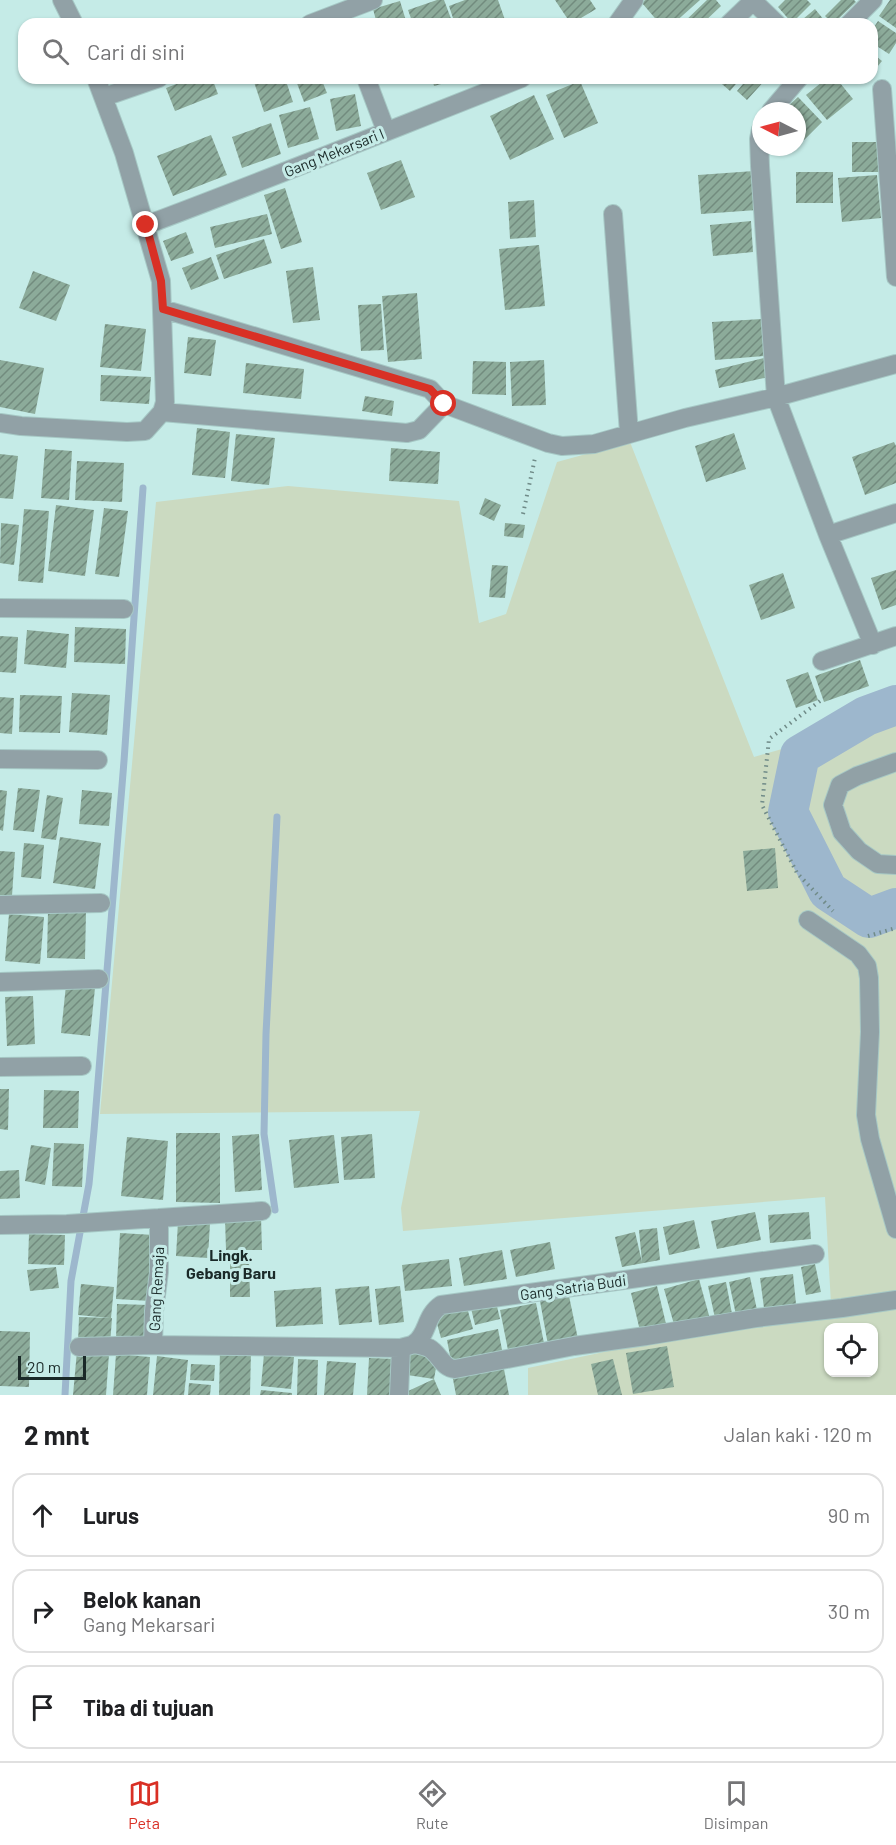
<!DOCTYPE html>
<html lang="id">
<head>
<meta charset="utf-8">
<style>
	:root { --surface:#fff; --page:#f2f2f2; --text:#202124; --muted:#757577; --line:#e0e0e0; --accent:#d93025 }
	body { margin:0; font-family:Barlow,sans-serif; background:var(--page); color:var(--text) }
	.controls { position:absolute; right:18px; bottom:18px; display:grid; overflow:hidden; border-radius:12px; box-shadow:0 2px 4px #0004 }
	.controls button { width:54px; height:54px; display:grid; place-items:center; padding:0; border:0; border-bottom:2px solid var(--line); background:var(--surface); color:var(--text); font:30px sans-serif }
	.compass { position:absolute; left:752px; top:102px; width:54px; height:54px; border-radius:50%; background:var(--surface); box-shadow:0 2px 4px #0004; rotate:276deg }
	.scale { position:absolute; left:18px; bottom:15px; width:68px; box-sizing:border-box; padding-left:6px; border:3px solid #1a2928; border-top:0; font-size:16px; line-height:21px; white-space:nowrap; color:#1a2928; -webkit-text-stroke:4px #c5ebe7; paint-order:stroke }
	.stop { position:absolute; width:18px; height:18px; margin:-14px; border:4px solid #d93025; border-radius:50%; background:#fff }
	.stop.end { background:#d93025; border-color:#fff; box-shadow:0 2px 6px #0008 }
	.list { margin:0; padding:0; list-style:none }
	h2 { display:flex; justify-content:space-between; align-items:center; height:78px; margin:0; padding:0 24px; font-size:26px }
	h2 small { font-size:20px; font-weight:400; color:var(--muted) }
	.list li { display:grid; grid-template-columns:39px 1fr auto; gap:18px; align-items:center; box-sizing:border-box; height:84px; margin:0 12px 12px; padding:0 12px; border:2px solid var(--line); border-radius:18px }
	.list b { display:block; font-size:22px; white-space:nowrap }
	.list p { margin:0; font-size:20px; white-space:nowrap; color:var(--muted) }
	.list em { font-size:20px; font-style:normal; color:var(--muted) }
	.icon { flex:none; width:33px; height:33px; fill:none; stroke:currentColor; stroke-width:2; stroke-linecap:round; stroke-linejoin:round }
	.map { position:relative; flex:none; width:896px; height:1395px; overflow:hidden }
	.search { position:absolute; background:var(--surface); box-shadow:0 2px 4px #0004; left:18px; right:18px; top:18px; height:66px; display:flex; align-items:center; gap:15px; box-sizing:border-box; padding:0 21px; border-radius:18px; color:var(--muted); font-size:22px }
	.sheet { height:366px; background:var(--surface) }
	nav { display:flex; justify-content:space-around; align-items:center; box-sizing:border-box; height:84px; border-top:2px solid var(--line); background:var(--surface); font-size:16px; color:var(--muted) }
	nav a { display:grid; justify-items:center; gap:3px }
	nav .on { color:var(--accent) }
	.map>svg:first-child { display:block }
	.grass { fill:#cbdac1; fill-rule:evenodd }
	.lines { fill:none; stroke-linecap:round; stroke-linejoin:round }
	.stream { stroke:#9db7cd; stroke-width:7 }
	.river { stroke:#9db7cd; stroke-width:40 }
	.building { fill:url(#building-hatch) }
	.minor-casing { stroke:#a6c8c5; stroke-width:20 }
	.path { stroke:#708b88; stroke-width:4; stroke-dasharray:1.5 4.5; stroke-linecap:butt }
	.minor { stroke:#91a1a6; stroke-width:18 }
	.route { stroke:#d93025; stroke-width:8 }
	.labels { text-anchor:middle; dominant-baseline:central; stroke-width:6; stroke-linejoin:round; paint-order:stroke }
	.street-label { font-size:15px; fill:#1a2928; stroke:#c5ebe7 }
	.neighbourhood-label { font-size:16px; font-weight:bold; fill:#1a2928; stroke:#c5ebe7 }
</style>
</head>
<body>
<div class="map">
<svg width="896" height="1395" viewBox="0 0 896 1395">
	<defs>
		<pattern id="building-hatch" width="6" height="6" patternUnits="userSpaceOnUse" patternTransform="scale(1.5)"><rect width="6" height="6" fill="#8cab9a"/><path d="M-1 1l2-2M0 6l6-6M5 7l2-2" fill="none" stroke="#728b7e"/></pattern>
	</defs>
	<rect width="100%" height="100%" fill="#c5ebe7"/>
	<path class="grass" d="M630 442 754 757 896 716V1395H528V1368L831 1304 825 1197 403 1231 401 1208 420 1111 100 1114 156 502 288 486 459 501 479 623 506 614 557 462ZM828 1328H874V1372H828Z"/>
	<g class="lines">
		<path class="stream" d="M275 1210 264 1134 266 1034 277 817
			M65 1395 71 1281 89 1184 94 1131 124 761 143 488"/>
		<path class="river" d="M896 705 866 716 800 755 788 812 828 891 869 918 896 908"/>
	</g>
	<path class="building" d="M437 0H444L453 24H413L408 10Z
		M465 0H498L505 20 494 24H455L449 6Z
		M555 0H590L596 9 571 24Z
		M645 0H700L673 24H660L642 3Z
		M707 0H716L721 6 702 24H682Z
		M785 0H807L811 4 792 23 778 7Z
		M841 0H854L856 2 833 24 825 16Z
		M890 0H896V28L879 16Z
		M400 1 407 24H377L373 9Z
		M815 9 824 20 820 24H797Z
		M878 21 896 33V43L889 54 872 43V30Z
		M872 53 882 61 872 73Z
		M192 78H212L218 94 175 111 166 88Z
		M268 78H285L293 102 264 112 254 82Z
		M295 78H321L327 93 304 102Z
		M432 78H459V79L434 86Z
		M715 78H741L730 91Z
		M748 78H767L747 100 737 91Z
		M827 78H836L853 99 827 120 806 95Z
		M580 81 598 123 564 138 546 95Z
		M355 94 361 126 336 131 330 99Z
		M534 95 554 139 510 160 490 116Z
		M798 97 822 122 804 140 797 133V111H783Z
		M310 107 319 139 288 148 279 115Z
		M271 123 281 154 242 168 232 137Z
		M211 135 227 175 173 196 157 156Z
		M852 142H883L882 172H852Z
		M401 160 415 197 381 210 367 173Z
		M754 171 757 210 701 214 698 175Z
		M796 172H833V203H796Z
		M877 175 881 218 842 222 838 178Z
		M285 188 302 242 281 249 264 195Z
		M534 200 536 237 510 239 508 202Z
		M267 214 272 234 215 248 210 227Z
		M751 221 753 252 713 256 710 225Z
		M186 232 194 253 171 261 163 241Z
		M264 239 272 263 224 279 216 255Z
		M539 245 545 306 505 310 499 249Z
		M211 257 219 279 191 290 182 268Z
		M313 267 320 320 293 323 286 271Z
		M33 271 70 285 56 321 19 308Z
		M417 293 422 359 388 362 382 296Z
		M381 304 384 350 361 351 358 305Z
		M762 319 764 356 715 360 712 322Z
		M105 324 146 329 141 371 100 367Z
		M188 337 216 340 211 376 184 373Z
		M764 358 769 377 719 388 715 370Z
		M0 360 44 368 35 414 0 407Z
		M544 360 546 405 512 406 510 362Z
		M473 361 506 362V395L472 394Z
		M246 363 304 369 301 399 243 393Z
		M101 375 151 377 149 404 100 401Z
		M365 396 394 401 392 416 362 411Z
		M197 428 230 432 225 478 192 475Z
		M734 433 746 469 706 482 695 446Z
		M236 434 275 438 269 485 231 481Z
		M894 442 896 446V483L865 495 852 457Z
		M391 448 440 452 438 484 389 481Z
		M45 449 72 451 69 500 41 498Z
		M0 454 18 456 13 499 0 498Z
		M77 461 124 463 122 502 75 500Z
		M485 498 501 505 494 521 479 514Z
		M56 505 94 510 85 576 48 571Z
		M104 508 128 511 119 577 95 574Z
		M24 509 49 511 43 583 18 581Z
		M1 523 19 525 14 565 0 563Z
		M505 523 525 525 523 538 504 536Z
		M492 565 508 566 505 598 489 597Z
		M896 570V605L882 610 871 578Z
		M783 573 795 608 761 620 749 585Z
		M75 627 126 629 125 664 74 662Z
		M27 630 69 634 66 668 24 664Z
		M0 636 18 637 16 673 0 672Z
		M860 660 869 686 824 702 815 676Z
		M808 672 818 700 796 708 786 680Z
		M72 693 110 695 107 735 69 732Z
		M20 695 62 696 60 733 19 732Z
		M0 697 14 698 12 734 0 733Z
		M18 788 40 790 34 832 13 830Z
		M0 790 7 791 3 831 0 830Z
		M82 790 112 793 109 826 79 824Z
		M47 795 63 798 56 840 41 838Z
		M60 837 101 843 95 889 53 883Z
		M24 843 44 845 41 879 21 877Z
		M775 848 778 888 747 891 743 851Z
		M0 851 15 852 12 896H0Z
		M48 911 86 912 85 959 47 958Z
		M9 914 44 917 40 964 5 961Z
		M66 985 95 988 90 1036 61 1033Z
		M33 996 35 1044 7 1046 5 997Z
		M0 1089H9L8 1130 0 1129Z
		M44 1090 79 1091 78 1128H43Z
		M176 1133H220V1203L176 1202Z
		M259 1134 262 1190 235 1192 232 1136Z
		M372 1134 375 1178 344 1180 341 1137Z
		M334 1135 339 1183 294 1188 289 1140Z
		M127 1137 168 1141 163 1200 121 1196Z
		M54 1143 84 1144 82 1187 52 1186Z
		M31 1145 51 1148 45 1185 25 1181Z
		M19 1170 20 1198 0 1199V1171Z
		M755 1212 761 1240 717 1249 711 1221Z
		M809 1212 811 1239 770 1243 768 1215Z
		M261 1217 262 1250H226L225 1218Z
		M694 1220 700 1248 669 1255 663 1227Z
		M178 1222 210 1223 208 1258 176 1256Z
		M657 1228 660 1260 622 1267 615 1237 635 1232 642 1262 639 1230Z
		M120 1233 154 1235 150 1301 116 1299Z
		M29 1234 65 1235 64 1265 28 1264Z
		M550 1242 555 1269 516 1277 510 1250Z
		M502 1250 507 1279 464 1286 459 1258Z
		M230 1259H249L250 1297H230Z
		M449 1259 452 1286 405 1291 402 1265Z
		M815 1264 821 1292 806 1295 801 1267Z
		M56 1267 59 1288 30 1291 27 1270Z
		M793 1274 796 1304 764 1308 760 1278Z
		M750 1277 757 1310 736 1315 729 1282Z
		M699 1279 710 1319 675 1328 664 1289Z
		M726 1282 732 1314 715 1318 708 1286Z
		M81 1284 114 1287 111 1318 78 1315Z
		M369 1286 372 1322 339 1325 335 1289Z
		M400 1286 404 1322 379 1325 375 1289Z
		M657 1286 667 1328 641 1335 631 1293Z
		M321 1287 323 1324 276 1327 274 1291Z
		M569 1296 578 1339 548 1345 540 1301Z
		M495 1298 500 1319 475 1325 470 1304Z
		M536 1303 545 1348 509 1355 500 1310Z
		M117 1304 149 1305 148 1341H116Z
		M466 1304 473 1329 441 1338 434 1313Z
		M79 1317 112 1318 110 1345 78 1343Z
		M498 1329 503 1355 452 1366 447 1340Z
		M0 1331 30 1332 29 1387 0 1386Z
		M667 1346 674 1387 633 1394 626 1353Z
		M220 1349 251 1350 250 1395H219Z
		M77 1351 109 1354 106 1395H73Z
		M410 1353 438 1357 434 1379 407 1375Z
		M116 1354 150 1357 147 1395H113Z
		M264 1354 294 1357 291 1389 261 1386Z
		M157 1356 188 1360 184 1395H153Z
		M369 1358 398 1359 396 1395H367Z
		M298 1359 318 1360 317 1395H297Z
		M613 1359 622 1395H598L591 1364Z
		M327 1361 356 1363 353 1395H324Z
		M191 1364 215 1365 214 1381 190 1380Z
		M503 1364 509 1395H456L452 1374Z
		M434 1379 441 1395H408L406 1392Z
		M189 1383 211 1385 210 1395H188Z
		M261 1390 292 1393V1395H260Z"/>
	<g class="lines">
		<defs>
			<path id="minor" d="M62 0 74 24
				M752 0 777 24
				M310 24 373 0
				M617 24 634 0
				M729 24 753 1
				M849 24 873 0
				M366 78 386 131
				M882 89 896 277
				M104 97 159 78
				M771 111 799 78
				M761 129 759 139 760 166 776 397 828 535 873 645
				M613 214 629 433
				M146 225C272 178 397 127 522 78
				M163 309 430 389 444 404 548 443 562 446 594 444 685 418 776 397 896 364
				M162 412 407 433 419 430 444 404
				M0 423 21 426 127 432 145 431 162 412 165 402 161 281 124 153 96 78
				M828 535 896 513
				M0 608 124 609
				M822 661 896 636
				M0 759 98 760
				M896 762 857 776 840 785 833 805 842 832 859 851 878 864 896 865
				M0 905 101 903
				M808 920 858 954 867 966 869 978 870 1032 866 1115 870 1139 896 1229
				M0 982 99 979
				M0 1067 82 1066
				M159 1218 262 1211
				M0 1225 67 1224 159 1218V1272L154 1311 153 1345 401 1348
				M415 1344C419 1345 425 1346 429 1348 440 1354 442 1368 455 1369L574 1346 646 1336 756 1318 842 1308 896 1300
				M79 1347 153 1345
				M399 1395 401 1348C405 1346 412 1346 415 1343 428 1334 425 1316 441 1305L815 1254"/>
		</defs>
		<use href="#minor" class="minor-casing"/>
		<path class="path" d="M523 514 535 458
			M820 701 769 739 762 805 797 873 833 911
			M868 936 896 928"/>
		<use href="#minor" class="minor"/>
	</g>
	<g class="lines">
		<path class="route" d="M146 225 161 281 163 309 430 389 444 404"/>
	</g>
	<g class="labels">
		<g class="street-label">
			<text transform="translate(334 152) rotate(-22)">Gang Mekarsari I</text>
			<text transform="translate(573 1287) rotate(-8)">Gang Satria Budi</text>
			<text transform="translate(156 1289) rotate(-87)">Gang Remaja</text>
		</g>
		<g class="neighbourhood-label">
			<text x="231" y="1254">Lingk.<tspan x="231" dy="18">Gebang Baru</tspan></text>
		</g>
	</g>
</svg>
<div class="controls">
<button><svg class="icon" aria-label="locate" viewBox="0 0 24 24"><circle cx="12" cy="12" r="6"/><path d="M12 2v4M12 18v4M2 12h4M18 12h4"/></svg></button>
</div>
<svg class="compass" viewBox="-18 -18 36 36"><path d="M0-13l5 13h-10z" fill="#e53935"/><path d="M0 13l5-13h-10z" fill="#757577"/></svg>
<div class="scale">20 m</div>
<div class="stop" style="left:444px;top:404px"></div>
<div class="stop end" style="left:146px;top:225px"></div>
<div class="search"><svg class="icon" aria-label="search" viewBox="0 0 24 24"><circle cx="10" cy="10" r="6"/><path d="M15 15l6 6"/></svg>Cari di sini</div>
</div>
<section class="sheet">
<h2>2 mnt<small>Jalan kaki · 120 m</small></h2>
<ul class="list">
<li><svg class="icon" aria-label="ahead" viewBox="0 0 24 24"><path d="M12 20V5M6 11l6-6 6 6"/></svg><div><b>Lurus</b></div><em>90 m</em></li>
<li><svg class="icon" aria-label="right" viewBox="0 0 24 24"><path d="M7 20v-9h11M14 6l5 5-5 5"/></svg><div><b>Belok kanan</b><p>Gang Mekarsari</p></div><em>30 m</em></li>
<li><svg class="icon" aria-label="arrive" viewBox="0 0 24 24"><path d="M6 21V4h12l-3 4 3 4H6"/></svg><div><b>Tiba di tujuan</b></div></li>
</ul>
</section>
<nav>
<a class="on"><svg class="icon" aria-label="map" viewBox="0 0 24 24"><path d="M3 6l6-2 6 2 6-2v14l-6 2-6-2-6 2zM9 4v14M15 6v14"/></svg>Peta</a>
<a><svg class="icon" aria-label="directions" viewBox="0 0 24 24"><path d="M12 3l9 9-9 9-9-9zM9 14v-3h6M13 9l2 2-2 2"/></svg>Rute</a>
<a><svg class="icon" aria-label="saved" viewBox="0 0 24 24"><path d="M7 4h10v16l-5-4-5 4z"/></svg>Disimpan</a>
</nav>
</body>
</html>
